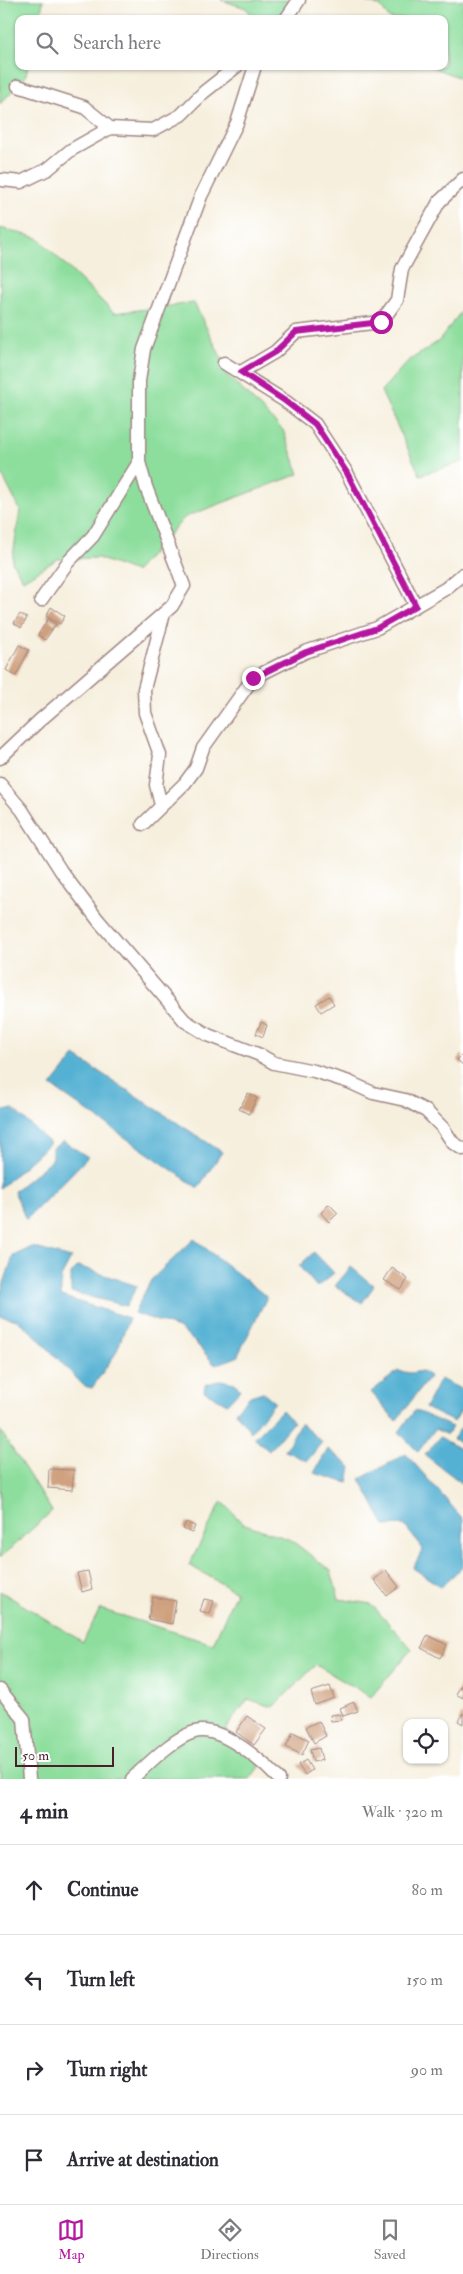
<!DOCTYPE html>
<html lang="en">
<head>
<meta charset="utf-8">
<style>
	:root { --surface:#fff; --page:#f2f2f3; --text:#2b2b33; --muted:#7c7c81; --line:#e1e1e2; --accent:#b5179e }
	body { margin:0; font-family:"IM FELL Double Pica",serif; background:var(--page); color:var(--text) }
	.controls { position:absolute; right:15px; bottom:15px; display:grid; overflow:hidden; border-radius:10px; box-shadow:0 1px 4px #0004 }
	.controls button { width:45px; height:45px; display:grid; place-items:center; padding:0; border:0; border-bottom:1px solid var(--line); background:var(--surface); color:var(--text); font:25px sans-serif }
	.scale { position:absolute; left:15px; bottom:12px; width:99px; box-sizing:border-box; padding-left:5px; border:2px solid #4a1f2b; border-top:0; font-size:14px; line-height:18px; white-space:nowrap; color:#4a1f2b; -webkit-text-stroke:4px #fff; paint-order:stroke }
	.stop { position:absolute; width:15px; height:15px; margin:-11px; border:4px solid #b5179e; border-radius:50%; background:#fff }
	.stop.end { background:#b5179e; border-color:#fff; box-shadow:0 1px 5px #0008 }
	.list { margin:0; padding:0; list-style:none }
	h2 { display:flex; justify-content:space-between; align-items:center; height:65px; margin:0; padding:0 20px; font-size:21px }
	h2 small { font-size:16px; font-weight:400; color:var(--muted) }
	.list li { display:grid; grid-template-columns:32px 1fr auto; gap:15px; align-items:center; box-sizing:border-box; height:90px; padding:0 20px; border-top:1px solid var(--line) }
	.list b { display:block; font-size:19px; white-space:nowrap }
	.list em { font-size:16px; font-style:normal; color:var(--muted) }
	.icon { flex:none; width:28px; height:28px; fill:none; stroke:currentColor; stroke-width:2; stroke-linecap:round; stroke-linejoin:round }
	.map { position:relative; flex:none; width:463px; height:1779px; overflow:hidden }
	.search { position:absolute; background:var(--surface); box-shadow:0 1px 4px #0004; left:15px; right:15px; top:15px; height:55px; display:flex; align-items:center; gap:12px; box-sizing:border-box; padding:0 18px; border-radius:10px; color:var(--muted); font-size:19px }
	.sheet { height:425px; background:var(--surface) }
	nav { display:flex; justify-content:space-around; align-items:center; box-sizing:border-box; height:70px; border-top:1px solid var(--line); background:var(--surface); font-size:14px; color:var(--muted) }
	nav a { display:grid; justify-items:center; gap:2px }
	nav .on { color:var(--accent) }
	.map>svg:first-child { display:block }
	.green { fill:#8dde9d; stroke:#6c7e64 }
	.water { fill:#54b1d3; stroke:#4f687f }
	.building { fill:#cfa07e }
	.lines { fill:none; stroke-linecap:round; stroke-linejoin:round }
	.street-casing { stroke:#a08784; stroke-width:15 }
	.street { stroke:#fff; stroke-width:12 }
	.route { stroke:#b5179e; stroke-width:6 }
</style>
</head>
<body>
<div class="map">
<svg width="463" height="1779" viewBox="0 0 463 1779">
	<rect width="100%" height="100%" fill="#fff"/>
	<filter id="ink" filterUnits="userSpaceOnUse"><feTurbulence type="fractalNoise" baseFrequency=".02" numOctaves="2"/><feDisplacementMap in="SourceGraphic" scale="10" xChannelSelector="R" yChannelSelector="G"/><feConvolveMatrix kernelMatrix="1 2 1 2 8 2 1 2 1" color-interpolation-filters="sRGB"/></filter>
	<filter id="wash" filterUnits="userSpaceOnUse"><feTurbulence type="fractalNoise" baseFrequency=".0096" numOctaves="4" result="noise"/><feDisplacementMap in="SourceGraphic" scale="20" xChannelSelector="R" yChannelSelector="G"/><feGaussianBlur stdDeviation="1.12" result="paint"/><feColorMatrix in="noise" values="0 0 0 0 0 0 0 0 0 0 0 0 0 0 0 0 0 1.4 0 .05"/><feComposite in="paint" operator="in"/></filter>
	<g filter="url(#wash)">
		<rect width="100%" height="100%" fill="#f6efdd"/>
		<path class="green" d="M0 0H43L40 19H19V66H28L25 78 0 104Z
			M221 0H302L292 19H255L246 8Z
			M359 0H463V79L429 66H444V19H390L380 6Z
			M0 228 38 238 114 313 194 303 224 363 226 374 283 430 299 474 185 517 135 572 98 558 58 559 23 580 12 562 20 510 0 471Z
			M463 309V462L420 475 381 391 407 362 439 341Z
			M0 1430 52 1511 0 1558Z
			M222 1501 242 1523 291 1540 331 1571 339 1599 371 1604 412 1649 371 1697 316 1665 273 1707 248 1699 225 1730 266 1757 250 1779H0V1591L83 1642 100 1609 213 1644 236 1592 189 1565Z"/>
		<path class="water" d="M75 1056 222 1152 198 1188 51 1086Z
			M13 1109 50 1143 0 1188V1112Z
			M63 1141 88 1157 26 1220 14 1191 52 1160V1149Z
			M194 1239 267 1297 237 1357 215 1365 195 1342 178 1328 134 1313 151 1280Z
			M32 1247 71 1258 61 1277V1296L129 1318 116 1353 92 1388 84 1386 34 1334 17 1320 0 1316V1295L13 1256Z
			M314 1252 334 1273 317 1287 299 1266Z
			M78 1266 137 1286 126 1306 71 1292V1274Z
			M351 1267 374 1286 362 1303 335 1286Z
			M398 1371 411 1373 422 1371 430 1376 396 1421 371 1392Z
			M440 1379 463 1390V1407L454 1422 425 1408Z
			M220 1380 235 1383 240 1390 227 1404 204 1391 205 1385Z
			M263 1392 275 1402 251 1432 235 1412 250 1396Z
			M282 1410 293 1422 269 1451 254 1438Z
			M415 1410 452 1427 447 1435 435 1429 418 1452 399 1432Z
			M300 1423 322 1442 307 1461 285 1451Z
			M463 1425V1444L453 1439Z
			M440 1437 463 1451V1484L425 1455Z
			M328 1449 351 1467 348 1483 314 1473Z
			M406 1454 463 1519V1566L441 1587 413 1568 423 1549 404 1525 385 1526 360 1479Z"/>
		<g id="blocks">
			<path class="building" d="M51 607 65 616 60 624 46 616Z
				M20 614 27 618 21 628 14 623Z
				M48 619 56 624 45 640 38 635Z
				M19 645 29 650 16 676 6 670Z
				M329 996 334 1004 321 1012 316 1004Z
				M261 1022 267 1025 263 1037 256 1034Z
				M463 1054V1065L457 1060Z
				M248 1093 257 1098 249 1114 239 1109Z
				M329 1204 338 1213 329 1222 321 1213Z
				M392 1268 408 1279 401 1290 384 1280Z
				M49 1469 74 1470 72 1490 48 1488Z
				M186 1522 195 1526 192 1533 183 1529Z
				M386 1570 399 1587 387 1596 374 1580Z
				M88 1571 92 1589 82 1592 77 1573Z
				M153 1597 176 1601 172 1624 148 1619Z
				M204 1599 214 1601 210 1614 200 1611Z
				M428 1635 447 1645 440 1658 421 1648Z
				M462 1684 463 1685V1698L456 1694Z
				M330 1686 334 1698 315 1705 311 1692Z
				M354 1702 358 1711 343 1716 340 1708Z
				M463 1713V1724L458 1721Z
				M340 1714 341 1720 331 1721 330 1715Z
				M247 1716 266 1729 254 1745 236 1732Z
				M319 1721 326 1736 314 1743 306 1727Z
				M293 1732 309 1740 302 1755 286 1747Z
				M319 1748 322 1760 313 1762 310 1750Z
				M306 1760 312 1770 305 1775 298 1765Z"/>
		</g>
	</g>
	<g filter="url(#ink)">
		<use href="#blocks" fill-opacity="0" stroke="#a08784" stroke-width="1"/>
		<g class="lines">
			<defs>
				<path id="street" d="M286 19 299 0
					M18 86 84 107 110 128
					M2 180 21 182 48 169 71 150 110 128 153 130 181 115 204 92 237 66
					M224 363 285 401 315 424 347 473 416 606
					M241 372 275 352 296 332 381 322 397 300 402 269 439 202 463 179
					M41 600 68 562 93 536 139 462
					M0 758 39 721 172 606 184 586 146 487 139 462V381L144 349 201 196 237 123 255 66
					M0 784 22 810 61 871 98 920 185 1021 208 1035 260 1055 274 1063 314 1071 349 1082 373 1093 405 1100 426 1111 443 1128 453 1143 463 1149
					M161 805 156 785 160 755 145 713 144 689 164 613
					M143 824 185 783 196 768 203 748 253 678 305 652 377 628 445 589 463 574
					M0 1690 24 1719 29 1779
					M132 1779C148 1764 179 1732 201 1731 226 1730 263 1762 279 1779"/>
			</defs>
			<use href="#street" class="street-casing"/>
			<use href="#street" class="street"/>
		</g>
	</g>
	<g class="lines" filter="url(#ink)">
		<path class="route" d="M253 678 306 652 377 628 416 606 347 473 315 424 285 401 241 372 275 352 296 332 381 322"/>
	</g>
</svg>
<div class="controls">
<button><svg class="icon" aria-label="locate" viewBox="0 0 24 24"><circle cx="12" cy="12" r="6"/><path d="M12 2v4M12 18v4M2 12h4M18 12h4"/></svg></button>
</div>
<div class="scale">50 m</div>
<div class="stop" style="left:381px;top:322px"></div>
<div class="stop end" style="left:253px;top:678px"></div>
<div class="search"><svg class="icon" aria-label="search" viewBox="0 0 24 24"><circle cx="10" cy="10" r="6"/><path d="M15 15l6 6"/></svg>Search here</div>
</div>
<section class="sheet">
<h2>4 min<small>Walk · 320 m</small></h2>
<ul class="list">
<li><svg class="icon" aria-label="ahead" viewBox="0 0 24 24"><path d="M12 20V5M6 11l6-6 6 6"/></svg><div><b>Continue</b></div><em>80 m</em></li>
<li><svg class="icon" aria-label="left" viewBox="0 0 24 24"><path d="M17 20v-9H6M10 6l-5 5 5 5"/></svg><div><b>Turn left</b></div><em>150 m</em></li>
<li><svg class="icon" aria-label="right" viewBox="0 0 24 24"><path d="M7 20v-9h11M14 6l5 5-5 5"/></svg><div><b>Turn right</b></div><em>90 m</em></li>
<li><svg class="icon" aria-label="arrive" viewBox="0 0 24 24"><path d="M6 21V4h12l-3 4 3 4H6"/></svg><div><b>Arrive at destination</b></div></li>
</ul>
</section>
<nav>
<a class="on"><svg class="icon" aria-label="map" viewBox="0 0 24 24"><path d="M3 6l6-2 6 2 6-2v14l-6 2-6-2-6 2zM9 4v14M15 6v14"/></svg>Map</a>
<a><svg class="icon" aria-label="directions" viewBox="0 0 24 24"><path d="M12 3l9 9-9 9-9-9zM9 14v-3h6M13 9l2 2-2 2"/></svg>Directions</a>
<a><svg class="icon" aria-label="saved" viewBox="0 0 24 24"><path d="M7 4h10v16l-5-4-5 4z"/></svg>Saved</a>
</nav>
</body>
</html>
